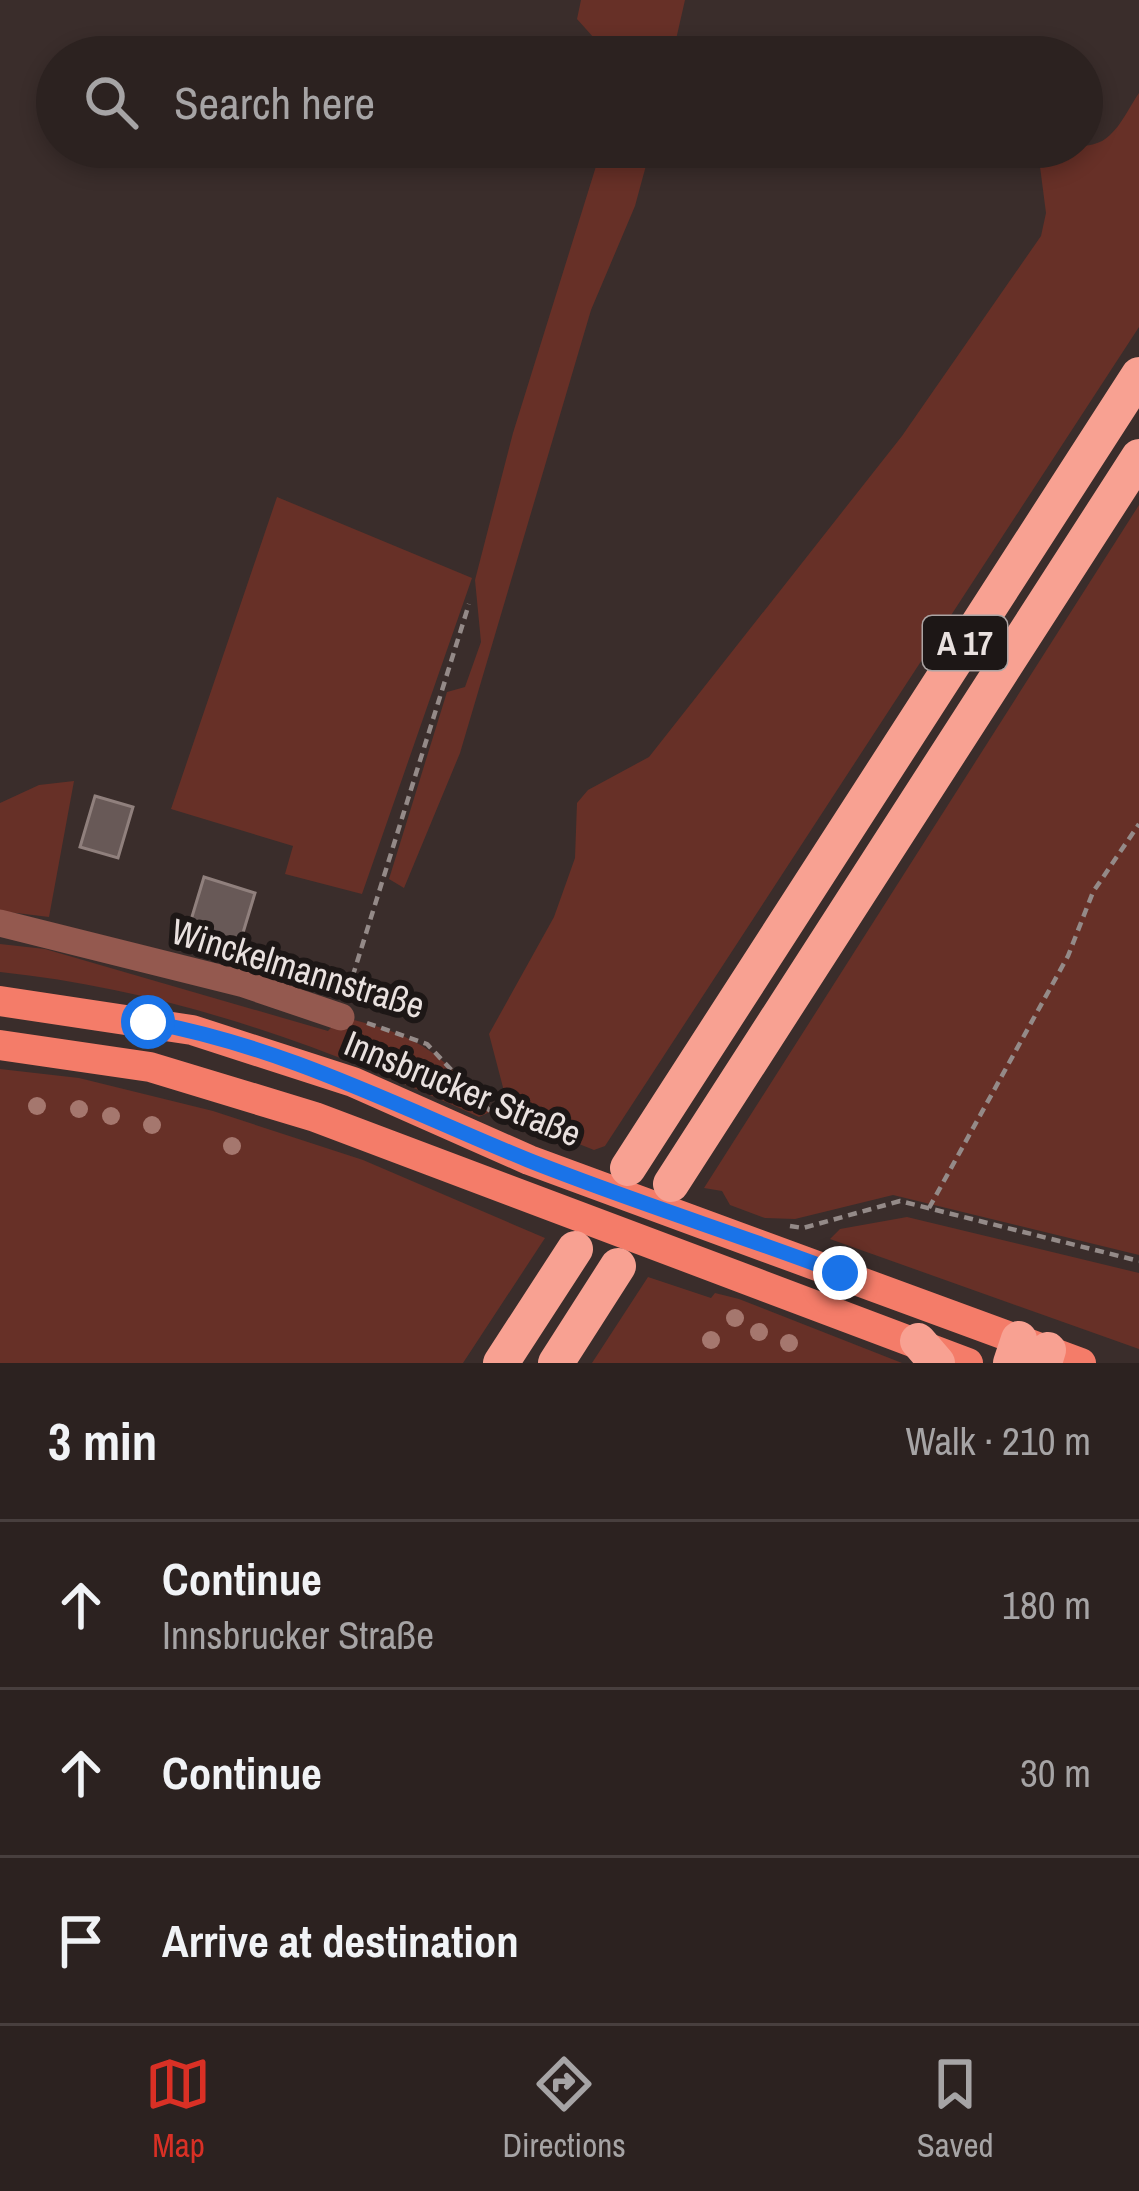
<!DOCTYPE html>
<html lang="en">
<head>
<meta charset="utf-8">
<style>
	:root { --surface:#2c2220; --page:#342a29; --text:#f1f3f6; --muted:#a6a4a5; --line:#483f3e; --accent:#d93025 }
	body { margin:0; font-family:"Archivo Narrow",sans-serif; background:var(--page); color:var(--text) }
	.stop { position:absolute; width:36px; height:36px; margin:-27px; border:9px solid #1a73e8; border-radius:50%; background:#fff }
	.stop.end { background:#1a73e8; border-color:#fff; box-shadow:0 3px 12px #0008 }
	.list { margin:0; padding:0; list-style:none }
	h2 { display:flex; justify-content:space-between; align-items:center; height:156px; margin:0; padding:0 48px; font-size:51px }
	h2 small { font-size:39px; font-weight:400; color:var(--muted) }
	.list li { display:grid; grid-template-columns:78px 1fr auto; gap:36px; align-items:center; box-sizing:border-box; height:168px; padding:0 48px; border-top:3px solid var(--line) }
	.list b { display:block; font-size:45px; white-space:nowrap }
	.list p { margin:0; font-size:39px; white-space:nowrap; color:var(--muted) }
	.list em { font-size:39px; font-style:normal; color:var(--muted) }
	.icon { flex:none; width:66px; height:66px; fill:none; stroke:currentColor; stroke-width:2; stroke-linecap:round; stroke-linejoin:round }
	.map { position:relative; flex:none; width:1139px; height:1363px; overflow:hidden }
	.search { position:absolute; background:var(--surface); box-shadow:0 6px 18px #0003; left:36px; right:36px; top:36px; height:132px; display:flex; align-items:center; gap:30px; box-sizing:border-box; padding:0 42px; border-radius:66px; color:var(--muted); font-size:45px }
	.sheet { height:660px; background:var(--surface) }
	nav { display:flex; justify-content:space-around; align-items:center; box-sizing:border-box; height:168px; border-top:3px solid var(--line); background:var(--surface); font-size:33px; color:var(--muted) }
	nav a { display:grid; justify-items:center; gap:6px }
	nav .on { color:var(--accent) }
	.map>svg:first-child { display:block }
	.green { fill:#673027 }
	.building { fill:#685957; stroke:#90807d; stroke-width:3 }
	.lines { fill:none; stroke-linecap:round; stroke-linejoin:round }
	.path { stroke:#948a88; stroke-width:4.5; stroke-dasharray:9 6; stroke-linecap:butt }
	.minor { stroke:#94594f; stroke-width:27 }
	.primary { stroke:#f47c69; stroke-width:30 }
	.motorway { stroke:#f8a192; stroke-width:36 }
	.tree { fill:#a5776e }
	.route { stroke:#1a73e8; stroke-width:15 }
	.labels { text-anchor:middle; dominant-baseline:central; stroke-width:12; stroke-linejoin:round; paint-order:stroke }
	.shield { fill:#1d1716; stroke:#aca4a3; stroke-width:3 }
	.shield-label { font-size:33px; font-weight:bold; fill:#e9e1df }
	.street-label { font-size:36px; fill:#e9e1df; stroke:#1d1716 }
</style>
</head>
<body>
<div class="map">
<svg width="1139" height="1363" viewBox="0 0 1139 1363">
	<rect width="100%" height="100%" fill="#3a2d2b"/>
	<path class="green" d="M581 0H685L672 57H611L577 19Z
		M1139 93V327L605 1146 594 1150 574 1142 572 1147 545 1138 550 1118 505 1095 489 1034 554 917 575 858 577 803 588 790 649 757 902 436 1041 236 1046 213 1039 159C1061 138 1090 155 1110 135 1122 124 1130 106 1139 93Z
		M602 147H651L635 206 591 310 460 753 404 888 389 879 447 692 465 687 481 642 475 580 513 433Z
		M277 497 472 578 362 894 285 874 293 846 171 809Z
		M1139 505V1255L893 1195 795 1219 765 1218 730 1205 722 1191 704 1188Z
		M74 781 49 917 0 911V803L39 785Z
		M0 944 45 949 328 1031 341 1017C419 1035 440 1051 490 1112L479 1117C324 1046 171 990 0 972Z
		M0 1069 79 1078 213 1111 363 1160 545 1238 463 1363H0Z
		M907 1217 1139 1273V1349L830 1239 840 1229Z
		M648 1277 711 1298 715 1293 739 1299 902 1363H592Z"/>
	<path class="building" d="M95 796 133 807 118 858 80 847Z
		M204 877 255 893 239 946 188 930Z"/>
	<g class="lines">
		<path class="path" d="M348 991 469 604
			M367 1023 427 1044 490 1111
			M929 1208 1068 956 1093 892 1139 824
			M790 1226 803 1228 900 1201 1139 1261"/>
		<path class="minor" d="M0 923 244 984 341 1017"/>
		<path class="primary" d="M0 1001 192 1030 353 1082 529 1160 1081 1363
			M0 1045 150 1067 315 1117 968 1363"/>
		<path class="motorway" d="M628 1168 1139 375
			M671 1184 1139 457
			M918 1341 937 1363
			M501 1363 575 1249
			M556 1363 618 1266
			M1011 1363 1019 1339
			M1044 1363 1048 1350"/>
	</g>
	<g class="tree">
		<circle cx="37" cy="1106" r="9"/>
		<circle cx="79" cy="1109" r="9"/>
		<circle cx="111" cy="1116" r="9"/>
		<circle cx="152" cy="1125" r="9"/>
		<circle cx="232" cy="1146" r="9"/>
		<circle cx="735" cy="1318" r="9"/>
		<circle cx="759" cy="1332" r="9"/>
		<circle cx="711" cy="1340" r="9"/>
		<circle cx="789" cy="1343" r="9"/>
	</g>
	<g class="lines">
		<path class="route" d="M148 1022C283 1046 403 1109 528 1160 631 1201 737 1234 840 1273"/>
	</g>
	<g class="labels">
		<rect class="shield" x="923" y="616" width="84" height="54" rx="9"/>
		<g class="shield-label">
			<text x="965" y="643">A 17</text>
		</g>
		<g class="street-label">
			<text transform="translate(298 968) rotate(17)">Winckelmannstraße</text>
			<text transform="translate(463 1088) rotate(22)">Innsbrucker Straße</text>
		</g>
	</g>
</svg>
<div class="stop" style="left:148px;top:1022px"></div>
<div class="stop end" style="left:840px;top:1273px"></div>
<div class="search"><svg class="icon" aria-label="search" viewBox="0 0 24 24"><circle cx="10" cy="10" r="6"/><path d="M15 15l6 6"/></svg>Search here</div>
</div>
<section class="sheet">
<h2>3 min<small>Walk · 210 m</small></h2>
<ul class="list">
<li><svg class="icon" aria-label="ahead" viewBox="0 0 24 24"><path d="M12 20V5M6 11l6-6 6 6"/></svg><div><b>Continue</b><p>Innsbrucker Straße</p></div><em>180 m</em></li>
<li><svg class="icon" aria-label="ahead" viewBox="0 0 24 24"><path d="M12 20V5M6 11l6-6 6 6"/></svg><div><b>Continue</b></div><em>30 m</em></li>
<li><svg class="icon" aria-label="arrive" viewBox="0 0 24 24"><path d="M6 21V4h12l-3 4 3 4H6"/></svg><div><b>Arrive at destination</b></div></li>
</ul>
</section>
<nav>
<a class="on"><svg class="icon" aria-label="map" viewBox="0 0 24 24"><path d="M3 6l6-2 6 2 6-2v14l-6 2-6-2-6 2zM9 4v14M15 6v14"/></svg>Map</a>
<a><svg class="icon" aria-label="directions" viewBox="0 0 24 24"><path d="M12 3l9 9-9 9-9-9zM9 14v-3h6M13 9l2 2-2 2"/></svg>Directions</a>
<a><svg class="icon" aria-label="saved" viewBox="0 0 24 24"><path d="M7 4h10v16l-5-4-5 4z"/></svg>Saved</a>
</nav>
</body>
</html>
